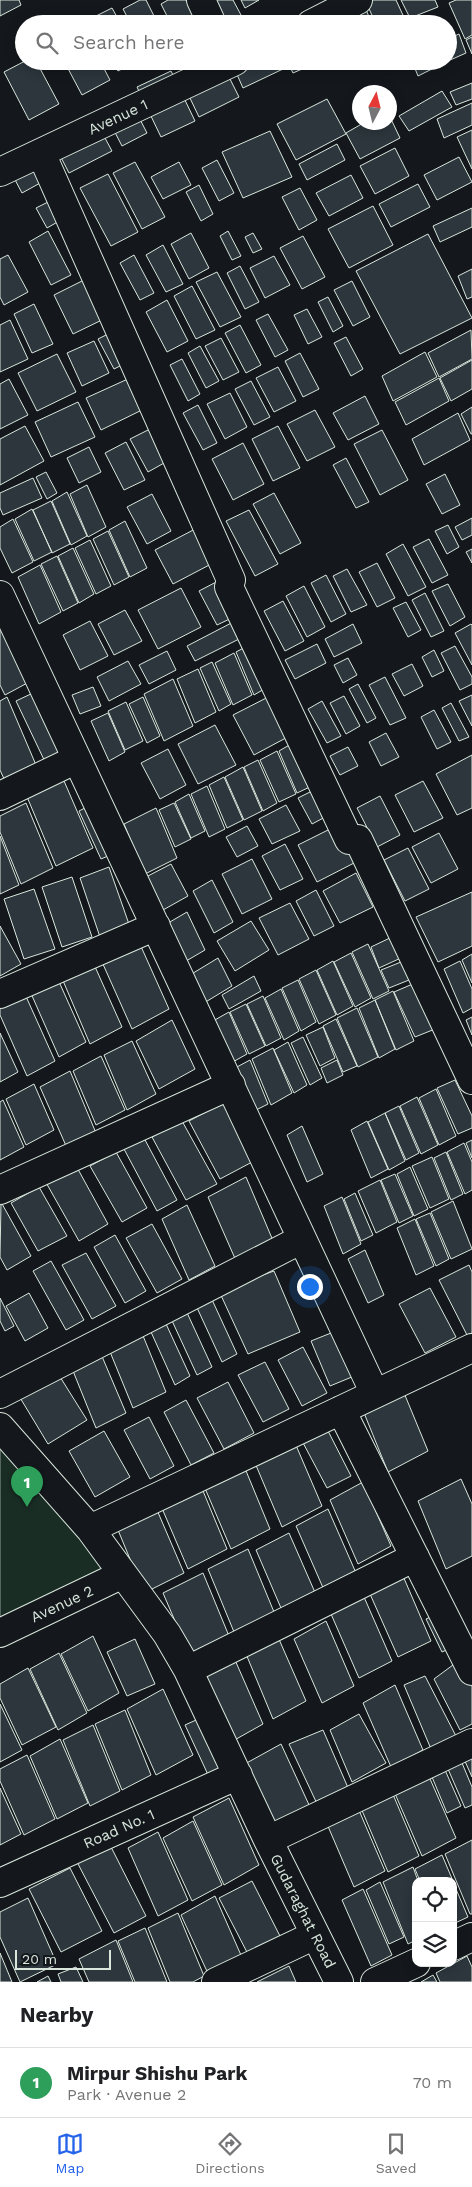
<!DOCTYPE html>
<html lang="en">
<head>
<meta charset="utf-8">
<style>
	:root { --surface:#fff; --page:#f6f6f6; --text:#202124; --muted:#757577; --line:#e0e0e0; --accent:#2563eb }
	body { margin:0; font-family:"Work Sans",sans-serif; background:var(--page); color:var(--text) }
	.controls { position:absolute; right:15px; bottom:15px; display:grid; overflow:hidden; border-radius:10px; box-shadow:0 2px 12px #0003 }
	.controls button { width:45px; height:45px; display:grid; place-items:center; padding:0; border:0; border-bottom:1px solid var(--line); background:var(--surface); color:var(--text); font:25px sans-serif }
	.compass { position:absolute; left:352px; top:85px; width:45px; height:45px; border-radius:50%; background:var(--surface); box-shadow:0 2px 12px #0003; rotate:7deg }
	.scale { position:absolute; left:15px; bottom:12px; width:96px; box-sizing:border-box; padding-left:5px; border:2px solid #d8e6dc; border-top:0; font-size:14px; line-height:18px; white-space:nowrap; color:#d8e6dc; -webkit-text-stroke:4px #14181c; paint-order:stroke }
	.you { position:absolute; left:309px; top:1286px; width:18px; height:18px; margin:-12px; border:4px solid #fff; border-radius:50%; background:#1a73e8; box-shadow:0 0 0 8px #1a73e833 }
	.badge { display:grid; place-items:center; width:32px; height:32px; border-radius:50%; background:var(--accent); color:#fff; font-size:16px; font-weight:700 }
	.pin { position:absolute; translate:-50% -41px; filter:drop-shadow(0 1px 2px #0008) }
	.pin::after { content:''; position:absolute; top:26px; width:18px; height:15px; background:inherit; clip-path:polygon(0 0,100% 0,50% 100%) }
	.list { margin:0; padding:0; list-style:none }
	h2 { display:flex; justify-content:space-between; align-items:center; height:65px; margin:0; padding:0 20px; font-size:21px }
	h2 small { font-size:16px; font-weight:400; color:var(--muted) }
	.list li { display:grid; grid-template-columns:32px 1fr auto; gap:15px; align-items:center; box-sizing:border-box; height:70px; padding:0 20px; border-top:1px solid var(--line) }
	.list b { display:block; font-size:19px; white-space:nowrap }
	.list p { margin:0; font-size:16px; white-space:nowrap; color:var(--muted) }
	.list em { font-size:16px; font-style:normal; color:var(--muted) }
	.icon { flex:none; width:28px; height:28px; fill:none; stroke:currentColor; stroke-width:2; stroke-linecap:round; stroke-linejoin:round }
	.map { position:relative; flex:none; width:472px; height:1982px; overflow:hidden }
	.search { position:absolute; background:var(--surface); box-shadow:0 2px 12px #0003; left:15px; right:15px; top:15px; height:55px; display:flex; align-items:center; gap:12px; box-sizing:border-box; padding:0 18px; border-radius:28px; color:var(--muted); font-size:19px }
	.sheet { height:135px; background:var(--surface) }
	nav { display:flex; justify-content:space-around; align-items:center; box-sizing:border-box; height:70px; border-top:1px solid var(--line); background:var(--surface); font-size:14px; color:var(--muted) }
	nav a { display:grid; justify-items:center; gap:2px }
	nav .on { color:var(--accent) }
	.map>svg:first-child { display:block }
	.green { fill:#1a2d24; stroke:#939e99 }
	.building { fill:#2c363c; stroke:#d8e6dc }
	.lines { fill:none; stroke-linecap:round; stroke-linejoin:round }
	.minor-casing { stroke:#d8e6dc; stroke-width:30 }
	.minor { stroke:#14181c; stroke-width:28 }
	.labels { text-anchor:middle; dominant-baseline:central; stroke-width:4; stroke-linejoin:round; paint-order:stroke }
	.street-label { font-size:15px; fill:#d8e6dc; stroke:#14181c }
</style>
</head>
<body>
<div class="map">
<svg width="472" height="1982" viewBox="0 0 472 1982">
	<rect width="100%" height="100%" fill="#14181c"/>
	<path class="green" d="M0 1445 106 1569 0 1618Z"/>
	<path class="building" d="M0 0H19L21 5 0 16Z
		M140 0H146L158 24H131L123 9Z
		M168 0H186L198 24H171L161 4Z
		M203 0H233L241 15 224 24Z
		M241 0H259L245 8Z
		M362 0 372 24H341Z
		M365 0H396L407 24H376Z
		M401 0H435L438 7 410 18Z
		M456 0H472V35L465 39 449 3Z
		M112 8 121 24H92L90 19Z
		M299 17 302 24H284Z
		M459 34 466 53 448 61V39Z
		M472 37V54L466 40Z
		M25 61H36L59 104 29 120 4 72Z
		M64 61H100L110 80 82 95Z
		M112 61H137L118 71Z
		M221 61 239 97 199 117 178 73Z
		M231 61H280L283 69 243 88Z
		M287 61H318V62L293 73Z
		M412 61H448L418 76Z
		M171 71 195 121 161 137 137 87Z
		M472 83V99L456 105 450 92Z
		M442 91 452 107 409 131 399 116Z
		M327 99 346 134 296 160 277 124Z
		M131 102 147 133 122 146 106 115Z
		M472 103V125L444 138 437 119Z
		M92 114 112 151 69 173 50 136Z
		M390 117 400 138 360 159 346 133 365 122H390Z
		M472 130V169L457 137Z
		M270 131 292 177 243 198 222 152Z
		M337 144 345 160 307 180 299 164Z
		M24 148 42 182 22 193 4 159Z
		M395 148 409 176 375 194 360 166Z
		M459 157 472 182 437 200 424 175Z
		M217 160 234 193 219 201 202 168Z
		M135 162 165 217 142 229 113 173Z
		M179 162 191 185 163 199 151 177Z
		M108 174 138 232 111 246 80 188Z
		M351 175 363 198 329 216 316 193Z
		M418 184 430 207 391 227 379 204Z
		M199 185 213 214 201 221 186 192Z
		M300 188 317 220 299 230 282 197Z
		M50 201 61 220 47 228 36 208Z
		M373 206 393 245 349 268 328 229Z
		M472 208V227L440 242 433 226Z
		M48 231 71 275 51 285 29 242Z
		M228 231 241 256 232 260 220 236Z
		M191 233 209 268 189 279 171 244Z
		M253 233 262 249 253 253 245 237Z
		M428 234 472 318 400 354 356 271Z
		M303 236 325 277 302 289 280 248Z
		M163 245 183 284 166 292 146 255Z
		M8 255 28 292 4 305 0 297V259Z
		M134 255 154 293 140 300 120 263Z
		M274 256 290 285 265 298 250 268Z
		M240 266 259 302 245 309 227 273Z
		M472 269V297L467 299 458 276Z
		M217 272 241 317 220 327 196 282Z
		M88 278 108 317 73 334 54 295Z
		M352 281 370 317 353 326 334 290Z
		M192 286 215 330 196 339 174 296Z
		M328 297 343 326 333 332 318 302Z
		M167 300 188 341 167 352 146 312Z
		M34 304 53 344 32 353 14 314Z
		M307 309 322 337 308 344 294 315Z
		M268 314 288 350 275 357 256 320Z
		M10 320 28 359 0 372V325Z
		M240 325 261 365 246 373 225 333Z
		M471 330 472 359 439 377 428 353Z
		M112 332 128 362 114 369 98 339Z
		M346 337 363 369 351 376 334 343Z
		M221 338 239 372 223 380 205 346Z
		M94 341 109 373 82 386 67 353Z
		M200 346 219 381 206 388 188 353Z
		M425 352 437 377 393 401 382 376Z
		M300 353 319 389 303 397 285 361Z
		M57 354 76 392 37 411 18 373Z
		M182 359 200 394 188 401 170 365Z
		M472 360V389L451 401 440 378Z
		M278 367 296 401 274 412 256 378Z
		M130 378 144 409 101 430 86 398Z
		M439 378 449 401 406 425 395 402Z
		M9 379 28 415 0 429V384Z
		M251 381 270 417 254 425 235 389Z
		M230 393 247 427 225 439 207 404Z
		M365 396 379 424 348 440 333 413Z
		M78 402 95 437 51 457 35 422Z
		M198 405 217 443 203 450 183 413Z
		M472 407V434H471L461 414Z
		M315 410 335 447 307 461 287 424Z
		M458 413 470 440 424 465 412 439Z
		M25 426 44 461 0 485V439Z
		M156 426 173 458 148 472 130 439Z
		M278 426 300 468 273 481 252 439Z
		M382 430 408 480 380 495 354 444Z
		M126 442 145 480 124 490 105 453Z
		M243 443 264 484 233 500 212 459Z
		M89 447 101 472 79 483 67 458Z
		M346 458 369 502 356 508 333 465Z
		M46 472 57 493 47 499 36 477Z
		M445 474 460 505 442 514 426 484Z
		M33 478 42 498 3 515 0 508V493Z
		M87 485 106 527 88 537 70 494Z
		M67 492 87 536 71 545 52 501Z
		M274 493 301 543 280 554 253 504Z
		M152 494 171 531 147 544 127 507Z
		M51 501 70 544 52 553 33 510Z
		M32 509 52 552 34 561 15 519Z
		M249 510 278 564 255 576 226 521Z
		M472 518V535L462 540 455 527Z
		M13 519 33 562 12 573 0 548V527Z
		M125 521 147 568 130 577 109 530Z
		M448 525 459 547 447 554 435 531Z
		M197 528 215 562 173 584 155 550Z
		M108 531 129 577 114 585 93 539Z
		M429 539 448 575 432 583 413 547Z
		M90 540 111 586 96 594 75 548Z
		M403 544 426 587 408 596 386 554Z
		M73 548 94 594 79 603 58 556Z
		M472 549V563L466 552Z
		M57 556 78 603 63 611 41 564Z
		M377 563 395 598 377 607 359 572Z
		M40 565 61 612 39 624 18 577Z
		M347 569 367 605 351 612 333 576Z
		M326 575 346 614 331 622 311 583Z
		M220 580 238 615 217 625 199 591Z
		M448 584 465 617 450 626 432 591Z
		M304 586 325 627 307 637 286 596Z
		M181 588 201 627 158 649 138 610Z
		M425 593 444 631 431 637 412 600Z
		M283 601 304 641 285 651 264 611Z
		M406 602 421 630 408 637 393 608Z
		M125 610 142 641 114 655 98 624Z
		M239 619 247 635 195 661 187 646Z
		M0 621 31 681 5 695 0 685Z
		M90 621 108 656 80 670 63 635Z
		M353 624 362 643 334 657 325 639Z
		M471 624 472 625V665L455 633Z
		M253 643 271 685 254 695 236 652Z
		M317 644 326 663 295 679 285 660Z
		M455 646 472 677V684L460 690 441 653Z
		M434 650 444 671 432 677 422 657Z
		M167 651 176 670 149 684 139 665Z
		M234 653 252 695 233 705 215 663Z
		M348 658 357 675 343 683 334 665Z
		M128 661 141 684 109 701 97 677Z
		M212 662 231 704 219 711 200 668Z
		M412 664 423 686 404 696 392 674Z
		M198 669 216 712 195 723 177 679Z
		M385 677 406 718 390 725 369 685Z
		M173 679 193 726 164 741 144 694Z
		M358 684 376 718 367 723 349 689Z
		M93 687 101 706 80 714 72 695Z
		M35 692 63 757 47 766 16 701Z
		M276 693 297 732 254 755 233 715Z
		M472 695V726L459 701Z
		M344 696 360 726 346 734 330 703Z
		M7 697 36 765 5 781 0 770V701Z
		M143 697 160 736 147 743 129 704Z
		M322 701 341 736 327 743 308 709Z
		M126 702 143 741 125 750 108 711Z
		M451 703 469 737 459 741 442 708Z
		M434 710 451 742 437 749 421 717Z
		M108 713 125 752 109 761 91 721Z
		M215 725 236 765 198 784 178 744Z
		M386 733 399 757 381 766 369 742Z
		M298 740 316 784 297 793 279 751Z
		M348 747 358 766 340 775 330 756Z
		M168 749 186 785 160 799 141 763Z
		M277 751 296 794 279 802 260 760Z
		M472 755V808L457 815 436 774Z
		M258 760 277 803 263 811 244 767Z
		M243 767 262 811 244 820 225 777Z
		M61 774 93 848 56 866 25 792Z
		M224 777 243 820 227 828 209 785Z
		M423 781 443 818 414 832 395 795Z
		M207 786 225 829 209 837 191 794Z
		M316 789 329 815 312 824 298 798Z
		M189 794 205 831 191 838 175 802Z
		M380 796 400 835 377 847 357 808Z
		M26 803 53 868 21 884 0 832V816Z
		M174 803 191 839 175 847 159 810Z
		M93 804 115 853 101 859 79 811Z
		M286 805 300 831 272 844 259 819Z
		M156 808 177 858 145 874 124 824Z
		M247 826 258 846 237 857 226 837Z
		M336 826 356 862 317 882 298 845Z
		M439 833 458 869 431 883 412 847Z
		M0 836 19 885 0 894Z
		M285 844 303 879 280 890 262 856Z
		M408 848 429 889 405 901 384 860Z
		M252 859 272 899 242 914 222 874Z
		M171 864 188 896 163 910 146 877Z
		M109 867 130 927 100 937 80 878Z
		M356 873 373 907 340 923 323 891Z
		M72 877 92 937 62 947 42 887Z
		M212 880 233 922 214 933 193 891Z
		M34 889 55 949 24 959 4 899Z
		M316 890 334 926 314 936 296 901Z
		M472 892V946L438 962 416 917Z
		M290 903 309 939 278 955 259 918Z
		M187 912 205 950 181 964 163 926Z
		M251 921 269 950 235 971 217 941Z
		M0 926 21 964 0 976Z
		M394 936 403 957 379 968 371 947Z
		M139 942 169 1009 132 1029 102 962Z
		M368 944 389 991 373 999 352 952Z
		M351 953 371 998 355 1007 334 962Z
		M472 954V983L462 960Z
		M218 958 232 986 199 1006 185 978Z
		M92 960 122 1027 90 1044 61 976Z
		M333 961 353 1006 337 1015 317 970Z
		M460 961 472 989V1008L463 1013 444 969Z
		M401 962 409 980 389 988 381 970Z
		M316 970 336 1015 319 1024 299 979Z
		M56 975 86 1042 59 1057 29 989Z
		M254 976 261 991 229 1009 222 995Z
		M298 980 316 1022 301 1031 282 988Z
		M415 983 435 1029 415 1037 394 992Z
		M281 989 299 1031 284 1040 265 998Z
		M393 991 414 1041 396 1050 375 1000Z
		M24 992 55 1061 27 1076 0 1015V1004Z
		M263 996 281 1038 266 1046 247 1004Z
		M375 1000 395 1049 379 1058 359 1008Z
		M246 1004 265 1046 249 1054 230 1012Z
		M357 1008 378 1057 358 1067 337 1018Z
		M229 1012 247 1054 231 1063 213 1021Z
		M472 1017V1035L466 1020Z
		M336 1019 357 1066 343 1072 323 1026Z
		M172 1020 195 1069 159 1089 136 1041Z
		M323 1027 335 1058 320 1066 306 1035Z
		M0 1033 18 1072 0 1082Z
		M303 1037 322 1078 310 1085 291 1043Z
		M132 1041 156 1094 127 1110 104 1055Z
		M288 1042 307 1085 294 1093 274 1050Z
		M273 1048 292 1093 271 1105 252 1059Z
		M101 1056 125 1110 96 1125 73 1071Z
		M250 1060 268 1104 254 1111 235 1068Z
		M337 1060 343 1075 327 1083 321 1068Z
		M70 1071 96 1133 67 1148 40 1087Z
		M455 1080 472 1116V1128L458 1134 437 1088Z
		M34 1084 54 1130 26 1145 6 1099Z
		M436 1089 456 1136 439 1145 419 1098Z
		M417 1097 438 1145 421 1154 400 1106Z
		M3 1100 24 1147 0 1160V1102Z
		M223 1103 254 1161 220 1179 189 1121Z
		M399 1106 419 1153 406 1160 385 1113Z
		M385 1113 405 1161 389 1170 368 1122Z
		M182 1121 217 1184 186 1200 152 1137Z
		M367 1121 388 1169 371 1178 351 1130Z
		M302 1126 323 1174 307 1182 287 1135Z
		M144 1138 177 1200 157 1211 124 1149Z
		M472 1140V1158L466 1143Z
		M464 1143 472 1162V1190L465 1194 447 1152Z
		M116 1152 147 1208 122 1222 90 1166Z
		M446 1152 463 1194 451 1200 434 1158Z
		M432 1157 449 1199 430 1208 412 1166Z
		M74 1162 108 1224 79 1241 44 1179Z
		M410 1167 428 1209 414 1216 397 1174Z
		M395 1174 413 1216 399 1223 381 1180Z
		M246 1177 274 1243 237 1263 208 1197Z
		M380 1180 397 1222 376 1233 358 1191Z
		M39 1187 67 1236 38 1251 11 1203Z
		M355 1193 373 1235 361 1241 344 1199Z
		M342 1197 361 1244 343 1254 324 1206Z
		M453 1201 472 1249 451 1259 431 1212Z
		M1 1202 31 1256 7 1270 0 1257Z
		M187 1205 215 1266 189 1280 162 1219Z
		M430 1213 449 1259 436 1266 416 1219Z
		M415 1219 434 1266 416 1275 397 1228Z
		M152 1224 182 1279 157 1293 126 1238Z
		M115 1235 146 1291 125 1303 94 1247Z
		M365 1250 384 1295 368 1303 348 1259Z
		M86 1253 116 1306 92 1319 62 1265Z
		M51 1261 84 1320 66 1330 33 1271Z
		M469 1265 472 1272V1333L467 1335 439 1280Z
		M274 1271 300 1332 248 1354 219 1291Z
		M430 1288 456 1337 425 1353 399 1304Z
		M208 1291 237 1354 222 1362 193 1299Z
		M29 1293 48 1328 25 1341 6 1306Z
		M0 1298 14 1326 5 1331 0 1321Z
		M183 1304 212 1367 197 1375 168 1312Z
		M161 1313 190 1376 175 1385 146 1321Z
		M139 1326 166 1392 133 1408 106 1342Z
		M341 1329 359 1374 330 1386 311 1341Z
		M98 1347 126 1413 96 1428 69 1361Z
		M303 1347 327 1393 302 1406 278 1360Z
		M265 1362 289 1409 263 1422 238 1375Z
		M57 1372 87 1420 48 1444 19 1396Z
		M228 1382 254 1433 224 1449 197 1398Z
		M402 1388 428 1451 388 1472 362 1408Z
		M186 1400 214 1453 191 1465 164 1412Z
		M149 1417 174 1466 150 1479 124 1430Z
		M326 1427 351 1476 327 1488 301 1439Z
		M104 1431 130 1477 95 1497 69 1451Z
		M295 1443 322 1506 282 1527 255 1463Z
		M244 1466 270 1529 231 1549 204 1486Z
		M461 1479 472 1504V1556L446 1569 418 1501Z
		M363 1482 391 1546 358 1564 330 1500Z
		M201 1486 227 1549 188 1569 161 1506Z
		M328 1509 356 1573 324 1590 296 1526Z
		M157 1510 184 1573 144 1593 118 1530Z
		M289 1533 317 1597 284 1615 256 1550Z
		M248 1549 274 1612 234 1632 208 1569Z
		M203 1573 229 1636 190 1656 163 1593Z
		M403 1576 431 1641 398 1657 370 1594Z
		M364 1597 392 1661 359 1678 331 1614Z
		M440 1613 455 1646 442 1652 426 1619Z
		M326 1621 354 1686 322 1703 294 1639Z
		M93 1636 119 1693 88 1711 61 1654Z
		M278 1637 306 1701 273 1719 246 1654Z
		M135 1639 155 1684 127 1696 107 1652Z
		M59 1653 87 1713 58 1730 30 1669Z
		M235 1660 263 1724 231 1742 203 1678Z
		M457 1662 472 1685V1724L460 1730 434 1679Z
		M28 1668 56 1727 22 1745 0 1698V1684Z
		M425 1676 457 1738 431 1749 404 1685Z
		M395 1685 423 1750 391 1767 363 1703Z
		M163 1689 193 1755 156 1775 127 1709Z
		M0 1704 22 1750 0 1762Z
		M125 1710 151 1775 122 1790 95 1724Z
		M359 1714 386 1763 352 1782 330 1730Z
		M205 1716 230 1770 210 1779 185 1725Z
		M93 1725 120 1791 90 1806 63 1740Z
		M323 1730 349 1790 319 1808 289 1744Z
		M60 1739 88 1803 57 1819 30 1756Z
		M281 1744 310 1807 271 1828 243 1765Z
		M27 1755 55 1819 24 1835 0 1781V1769Z
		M472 1755V1777L464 1759Z
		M462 1763 472 1787V1805L465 1808 448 1769Z
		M445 1770 461 1806 447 1813 432 1777Z
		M427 1772 456 1838 422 1856 393 1789Z
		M389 1785 419 1856 388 1872 358 1801Z
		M0 1788 21 1834 0 1845Z
		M229 1798 259 1865 224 1885 193 1817Z
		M355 1801 385 1871 354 1887 324 1817Z
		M193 1821 222 1885 192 1901 163 1838Z
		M158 1832 188 1900 158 1916 128 1848Z
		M472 1840V1914H470L445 1854Z
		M110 1845 146 1916 114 1933 77 1862Z
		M442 1855 453 1881H420L415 1869Z
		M413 1867 418 1881H416V1940L408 1944 383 1882Z
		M70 1868 102 1931 61 1952 29 1889Z
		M252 1881 283 1942 250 1958 219 1898Z
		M380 1882 404 1937 389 1944 366 1890Z
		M453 1882 468 1917 453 1924Z
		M363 1889 392 1955 371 1966 342 1900Z
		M215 1896 244 1962 211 1980 181 1915Z
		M28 1898 57 1964 20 1982 0 1937V1912Z
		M178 1913 204 1976 193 1982H170L148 1928Z
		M145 1928 167 1982H135L118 1941Z
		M116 1940 133 1982H89L79 1959Z
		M0 1953 12 1982H0Z
		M467 1956 472 1967V1982H440L436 1973Z
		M289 1966 296 1982H257Z
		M76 1967 83 1982H61L58 1974Z
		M433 1975 437 1982H421Z
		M48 1976 51 1982H37Z"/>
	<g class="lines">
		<defs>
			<path id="minor" d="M201 0 212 24
				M311 24 358 0
				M41 153 231 580 229 587 349 840 358 839 472 1080
				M0 172 235 61
				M0 595 375 1394
				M0 796 77 759
				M0 994 156 926
				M0 1190 231 1085
				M0 1394 302 1239
				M341 1410 472 1671
				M0 1427 90 1529 167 1634 188 1670 268 1840 339 1982
				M90 1529 472 1348
				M0 1633 123 1574
				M188 1670 415 1557
				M268 1840 472 1743
				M0 1883 238 1775
				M453 1946 472 1937
				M216 1982 315 1935
				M375 1982 416 1963"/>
		</defs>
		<use href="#minor" class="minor-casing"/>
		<use href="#minor" class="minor"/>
	</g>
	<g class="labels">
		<g class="street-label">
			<text transform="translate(118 117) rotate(-25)">Avenue 1</text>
			<text transform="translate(62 1604) rotate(-25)">Avenue 2</text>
			<text transform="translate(119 1829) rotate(-24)">Road No. 1</text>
			<text transform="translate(303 1911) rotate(63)">Gudaraghat Road</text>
		</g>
	</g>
</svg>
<div class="controls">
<button><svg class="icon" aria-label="locate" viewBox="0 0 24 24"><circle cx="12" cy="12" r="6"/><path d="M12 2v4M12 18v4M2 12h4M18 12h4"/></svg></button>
<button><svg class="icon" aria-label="layers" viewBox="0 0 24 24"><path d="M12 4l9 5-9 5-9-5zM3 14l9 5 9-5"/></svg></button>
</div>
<svg class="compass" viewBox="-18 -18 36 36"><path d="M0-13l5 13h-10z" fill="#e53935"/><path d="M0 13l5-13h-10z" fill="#757577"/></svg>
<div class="scale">20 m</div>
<div class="you"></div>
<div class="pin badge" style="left:27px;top:1507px;background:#2e9e5b">1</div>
<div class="search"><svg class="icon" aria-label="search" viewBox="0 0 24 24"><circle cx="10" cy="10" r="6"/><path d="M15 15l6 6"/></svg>Search here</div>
</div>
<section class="sheet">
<h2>Nearby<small></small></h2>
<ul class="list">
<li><span class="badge" style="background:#2e9e5b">1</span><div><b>Mirpur Shishu Park</b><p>Park · Avenue 2</p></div><em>70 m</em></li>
</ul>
</section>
<nav>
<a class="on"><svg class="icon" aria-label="map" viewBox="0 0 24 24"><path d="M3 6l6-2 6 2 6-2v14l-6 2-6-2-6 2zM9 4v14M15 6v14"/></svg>Map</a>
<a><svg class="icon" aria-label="directions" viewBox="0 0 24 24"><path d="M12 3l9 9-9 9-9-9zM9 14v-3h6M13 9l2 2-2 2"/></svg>Directions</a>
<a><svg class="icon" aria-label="saved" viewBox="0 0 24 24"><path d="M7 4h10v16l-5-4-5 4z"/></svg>Saved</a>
</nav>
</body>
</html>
